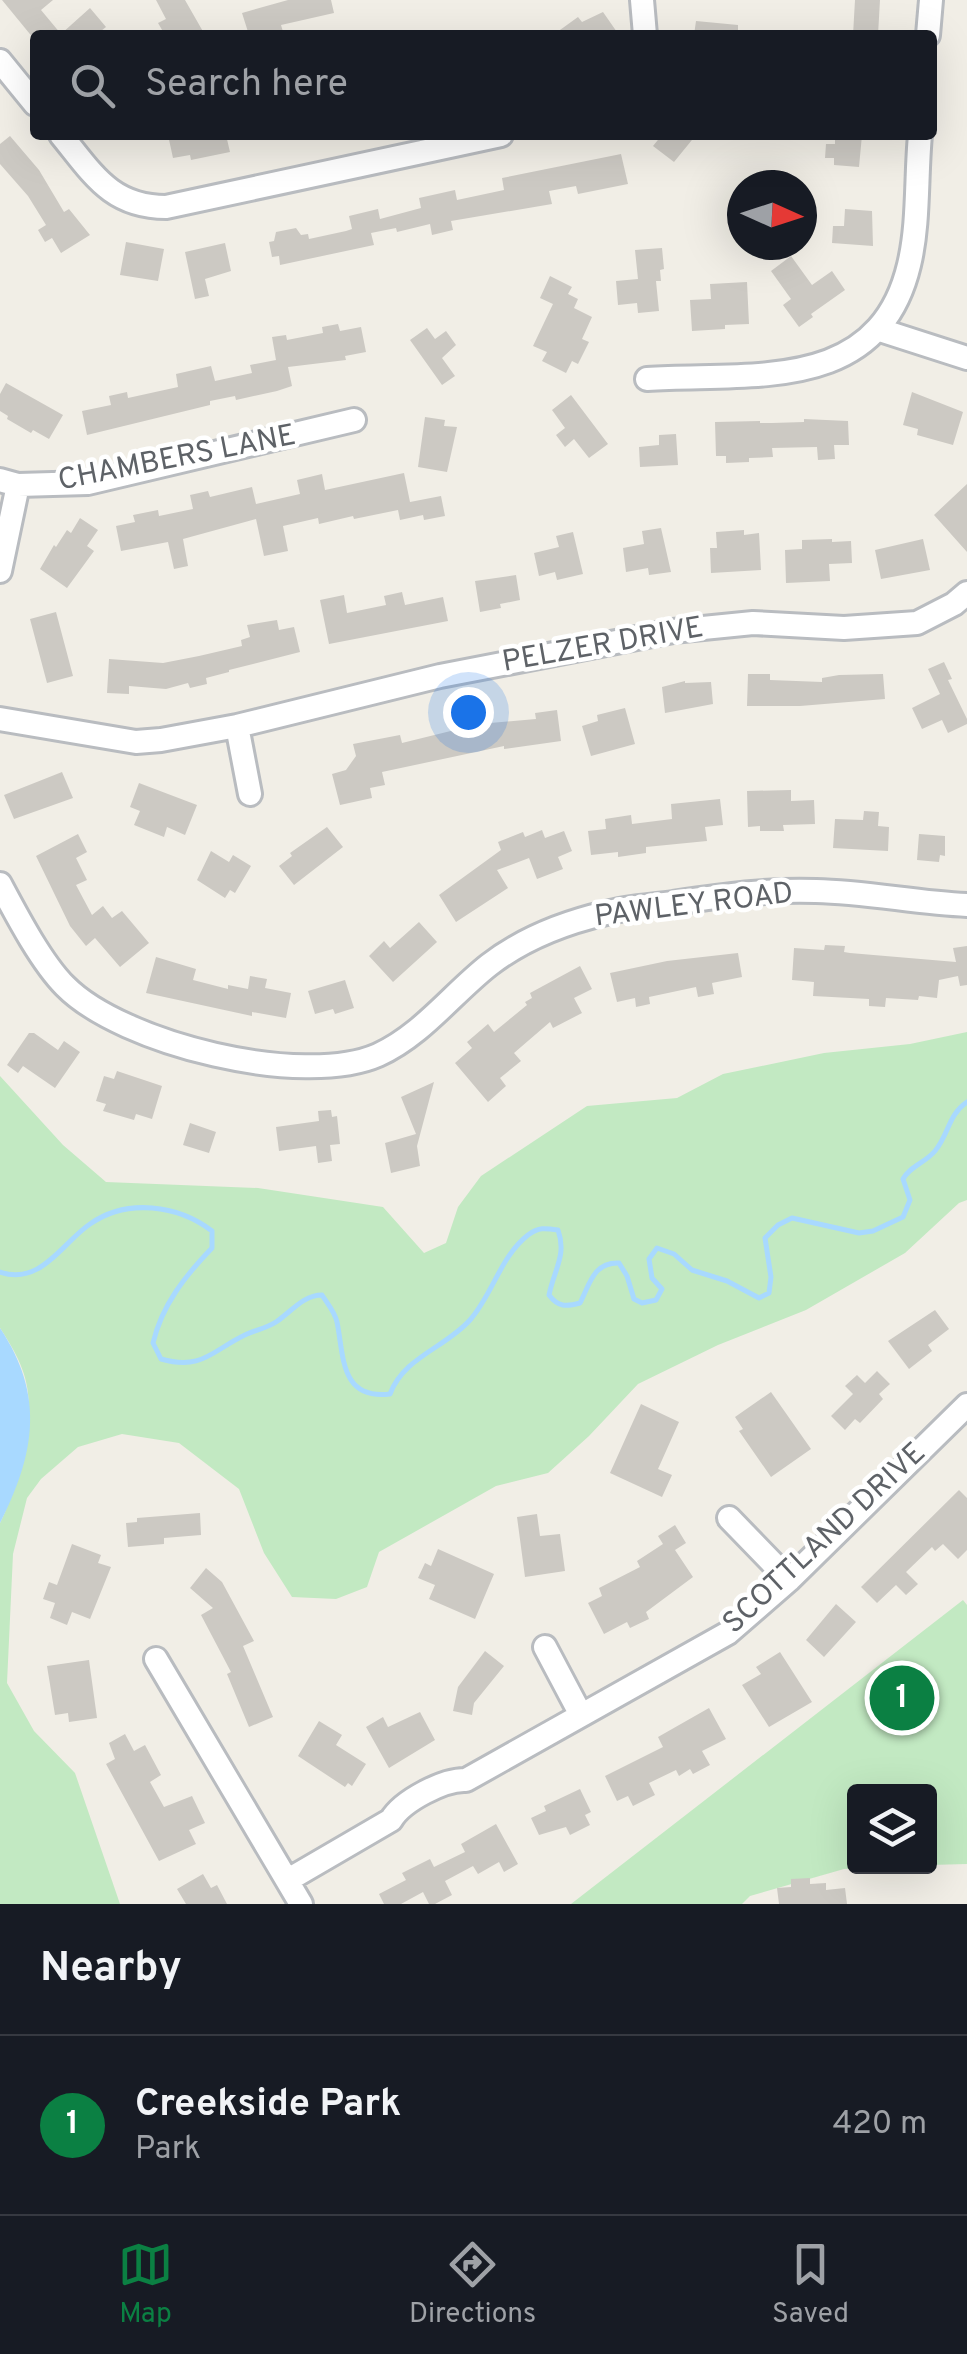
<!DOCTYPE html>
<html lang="en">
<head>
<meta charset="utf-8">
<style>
	:root { --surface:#171b24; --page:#242831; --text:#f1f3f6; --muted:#9ea1a6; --line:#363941; --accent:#0b8043 }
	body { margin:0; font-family:Overpass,sans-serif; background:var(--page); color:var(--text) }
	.controls { position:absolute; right:30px; bottom:30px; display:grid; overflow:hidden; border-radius:10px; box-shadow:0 10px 40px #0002 }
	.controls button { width:90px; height:90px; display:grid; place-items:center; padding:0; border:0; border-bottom:2px solid var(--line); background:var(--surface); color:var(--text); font:50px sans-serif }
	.compass { position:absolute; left:727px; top:170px; width:90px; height:90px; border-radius:50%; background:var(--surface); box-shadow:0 10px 40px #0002; rotate:93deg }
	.you { position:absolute; left:468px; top:712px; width:35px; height:35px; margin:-25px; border:8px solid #fff; border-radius:50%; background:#1a73e8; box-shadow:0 0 0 15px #1a73e833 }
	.badge { display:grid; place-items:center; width:65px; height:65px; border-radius:50%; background:var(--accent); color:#fff; font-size:32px; font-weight:700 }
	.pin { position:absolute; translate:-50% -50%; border:5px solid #fff; box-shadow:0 2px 10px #0006 }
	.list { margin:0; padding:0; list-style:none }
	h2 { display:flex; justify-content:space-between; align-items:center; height:130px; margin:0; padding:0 40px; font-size:42px }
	h2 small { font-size:32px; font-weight:400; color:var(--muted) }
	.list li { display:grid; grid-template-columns:65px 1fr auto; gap:30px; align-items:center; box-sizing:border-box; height:180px; padding:0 40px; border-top:2px solid var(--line) }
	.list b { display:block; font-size:38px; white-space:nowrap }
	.list p { margin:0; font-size:32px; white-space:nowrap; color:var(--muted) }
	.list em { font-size:32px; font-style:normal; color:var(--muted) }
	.icon { flex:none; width:55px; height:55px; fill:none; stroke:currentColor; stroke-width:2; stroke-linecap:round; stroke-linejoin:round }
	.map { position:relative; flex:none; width:967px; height:1904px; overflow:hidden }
	.search { position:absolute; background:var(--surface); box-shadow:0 10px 40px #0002; left:30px; right:30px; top:30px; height:110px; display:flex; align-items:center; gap:25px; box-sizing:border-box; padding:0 35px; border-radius:10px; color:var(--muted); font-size:38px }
	.sheet { height:310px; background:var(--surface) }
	nav { display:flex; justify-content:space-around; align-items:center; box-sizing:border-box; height:140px; border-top:2px solid var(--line); background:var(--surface); font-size:28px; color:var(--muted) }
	nav a { display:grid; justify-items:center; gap:5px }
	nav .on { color:var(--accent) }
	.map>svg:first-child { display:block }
	.green { fill:#c2e9c2 }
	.water { fill:#a8d9ff }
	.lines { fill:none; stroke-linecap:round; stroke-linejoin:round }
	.stream { stroke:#a8d9ff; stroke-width:5 }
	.building { fill:#ccc9c3 }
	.minor-casing { stroke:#b9bcc0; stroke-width:28 }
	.minor { stroke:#fff; stroke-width:22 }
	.labels { text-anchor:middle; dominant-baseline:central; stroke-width:9; stroke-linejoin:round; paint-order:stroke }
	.street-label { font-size:30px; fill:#5e6267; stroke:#fff }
</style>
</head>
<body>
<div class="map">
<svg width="967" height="1904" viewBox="0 0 967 1904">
	<rect width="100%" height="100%" fill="#f1eee6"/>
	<path class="green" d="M967 1032V1200L959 1203 905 1253 806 1310 718 1345 638 1384 589 1436 548 1473 496 1486 379 1552 367 1587 336 1599 292 1597 264 1553 239 1489 179 1443 122 1434 78 1447 41 1479 27 1498 13 1554 7 1683 34 1731 75 1773 120 1904H0V1523C11 1501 17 1480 22 1455 34 1400 32 1376 0 1328V1076L63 1145 106 1182 258 1188 383 1207 424 1253 446 1243 458 1207 481 1176 587 1106 677 1098 723 1074 824 1053 910 1044Z
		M963 1600 967 1605V1864L930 1865V1792H854V1866L903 1867 844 1869 750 1896 742 1904H571Z"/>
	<path class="water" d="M0 1328C45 1396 35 1453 0 1523Z"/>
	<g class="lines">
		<path class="stream" d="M0 1272C41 1286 62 1243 90 1224 127 1198 178 1205 212 1231V1248C185 1276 162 1305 153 1343L161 1359C203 1371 212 1350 247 1334 256 1330 267 1328 276 1322 291 1312 303 1295 322 1295 327 1303 335 1312 337 1322 344 1356 340 1400 390 1394 404 1357 445 1348 470 1320 493 1294 500 1257 528 1235 539 1227 545 1228 558 1230 567 1255 554 1270 549 1295 558 1307 566 1307 580 1303 590 1283 594 1262 619 1263L627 1276 634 1299 642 1303 656 1300 662 1289 652 1278 649 1259 657 1248 674 1254 692 1270 727 1281 759 1298 769 1293 771 1277 765 1238 778 1225 792 1218 859 1233 873 1231 903 1217 910 1200 903 1179C910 1166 925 1163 935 1151 949 1134 948 1115 967 1102"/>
	</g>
	<path class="building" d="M2 0H53L41 10 61 34 90 8 106 27 96 35H35L34 39Z
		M156 0H185L205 35H165L158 23 166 19Z
		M288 0H331L334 13 281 25 284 35H249L242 13Z
		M855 0H880L878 35H853Z
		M603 12 619 35H553L578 17 582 22Z
		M696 21 738 25V35H694Z
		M168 135H226L230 152 191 160 190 155 173 158Z
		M662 135H696L674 162 653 146Z
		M835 135H862L859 167 834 165V158H825L826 144H835Z
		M10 136 39 170 64 212 69 209 90 235 61 253 52 238 45 242 38 230 46 225 28 196 0 164V144Z
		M621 154 628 184 578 194 576 186 549 191 552 204 451 221 453 230 432 235 430 224 397 232 396 228 371 233 374 245 280 265 279 256 272 257 269 242 274 241 276 232 296 228 301 235 308 234 309 239 346 231 352 229 349 216 378 209 380 219 421 208 419 198 455 190 457 200 504 190 502 178Z
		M845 209 872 211 873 246 832 243 833 226H844Z
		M126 242 164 249 158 281 120 275Z
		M225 243 231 271 205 279 209 296 195 299 185 252Z
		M662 248 664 269 660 270 661 281H656L659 311 638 313 637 303 618 305 616 281 638 279 635 250Z
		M791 256 812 285 832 271 845 290 811 314 813 317 799 327 783 305 791 299 771 271Z
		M550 276 572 287 568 294 578 299 574 308 592 317 582 339 589 342 578 364 572 361 566 373 542 361 547 352 533 346 553 304 540 298Z
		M747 282 749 324 725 325V329L692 331 690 300 711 299 710 284Z
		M338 324 340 331 361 327 366 352 345 356 346 360 288 367 292 386 277 391 236 400 235 396 210 401V405L87 435 82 411 111 405 109 396 127 392 128 398 178 387 176 374 211 366 215 381 252 373 250 365 276 360 272 337 286 335 287 340 323 333 322 327Z
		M427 328 435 339 446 331 456 345 442 358 455 376 442 385 410 340Z
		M6 383 63 415 49 439 33 430 31 433 7 419 8 416 0 411V394Z
		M912 392 963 412 953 445 917 435 918 429 903 425Z
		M571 395 608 444 589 458 574 439 565 447 556 435 565 428 552 410Z
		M425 417 445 420 444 426 457 427 447 472 418 467Z
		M804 419 848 421 849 445H834L835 459 818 460 817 447 772 448 773 457 749 458V462L726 463V456H716L715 422 760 421V423H772L804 422Z
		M676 434 678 465 640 467 639 447 659 445V435Z
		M404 473 410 502 441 496 445 516 424 520 423 515 400 520 398 510 354 519 353 516 319 524 318 518 283 526 288 551 264 556 256 519 183 539 188 566 174 569 168 542 121 551 116 526 135 522 133 515 158 510 159 516 193 509 190 495 208 491 210 497 252 487 256 504 300 494 297 480 322 474 325 490Z
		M967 484V552L934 515Z
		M80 518 98 530 87 546 94 551 67 588 40 569 54 545 56 547 67 530 71 533Z
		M661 528 671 572 649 575 648 568 626 572 623 548 644 544 642 531Z
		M744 530V535L759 533 761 570 711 573 710 548H717L716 532Z
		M573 532 583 574 557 580 555 572 539 576 534 553 559 547 556 536Z
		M832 539V542L851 541 852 563 829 564 830 581 786 583 785 550 802 549V540Z
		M923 539 930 570 881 579 875 550Z
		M516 575 520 600 500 604 501 608 480 612 475 581Z
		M402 592 405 605 443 597 448 621 329 644 320 600 344 595 347 613 386 605 384 596Z
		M56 612 73 676 47 683 30 619Z
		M277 620 279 630 294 627 300 652 229 670V672L206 678 207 684 190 688 188 683 166 689 129 686V694L107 693 109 659 163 663 199 656 242 646 241 640 250 637 247 625Z
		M944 662 952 679 948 680 967 719V724L948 733 942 720 922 729 912 708 940 694 928 669Z
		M748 674H770V680L822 682V678L839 675 883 674 885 699 800 706H747Z
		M685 681V683L711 682 713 704 665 713 662 687Z
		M625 708 635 744 591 756 582 726 598 721 597 715Z
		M557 710 561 741 504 749V746L382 772 385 785 370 788 372 798 340 805 332 774 346 770 356 756 353 744 400 735 402 743 479 724 536 719 535 713Z
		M62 772 73 798 14 819 4 795Z
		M139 783 197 805 185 835 167 827 164 837 134 825 140 811 130 807Z
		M791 790V801L814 800 815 824 783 825 784 831H760V826L748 827 747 791Z
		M720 799 723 825 705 827 707 841 646 847V853L618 857V852L591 855 588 831 606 829 605 819 631 815 632 824 672 819 671 804Z
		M864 811 879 812 878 826 889 827 888 851 833 848 835 819 863 820Z
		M327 827 343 847 294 885 279 866 292 856 290 853Z
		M542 830 545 838 564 831 572 851 558 857 563 869 537 879 529 858 497 870 508 888 456 922 439 895 501 850 498 842 523 832 525 837Z
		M78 834 87 852 76 858 87 880 76 885 92 915 103 906 112 918 122 911 149 943 120 967 95 938 86 946 70 926 36 856Z
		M919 834 945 836V856L940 855 939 862 917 860Z
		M211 851 229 862 233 855 251 866 235 893 230 890 225 898 197 880Z
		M419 922 437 942 393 982 369 956 384 941 390 948Z
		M825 945 845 946 844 952 850 953 956 962 953 948 967 946V985L960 986 958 976 939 980 937 998 919 996 918 1000 886 998 885 1007 869 1006V999L813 996 814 982 792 980 794 948 824 950Z
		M738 953 742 977 712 983 714 994 698 997 696 987 649 997 650 1004 636 1007 635 998 617 1002 610 973 667 961Z
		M156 957 196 969 193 980 228 989V985L248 989 250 976 267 979 265 988 291 993 286 1018 252 1012V1016L146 993Z
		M580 966 592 989 574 998 582 1013 553 1028 550 1022 514 1053 521 1061 500 1078 506 1086 488 1102 455 1063 472 1048 467 1042 488 1024 494 1032 527 1005 525 1002 532 998 530 993Z
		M345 980 354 1008 335 1014 333 1009 315 1014 308 991Z
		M29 1033H34L58 1050 64 1041 80 1052 55 1088 23 1066 18 1073 7 1065Z
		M117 1071 162 1086 152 1119 136 1114 134 1120 103 1111 106 1104 96 1101 104 1076 114 1079Z
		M434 1082 417 1146 420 1166 391 1173 385 1143 416 1134 401 1097Z
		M331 1110 332 1117 337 1116 340 1144 330 1145 332 1161 318 1163 316 1146 279 1151 276 1127 319 1121 318 1111Z
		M190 1123 216 1132 209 1153 183 1145Z
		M935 1310 949 1329 928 1345 932 1351 909 1369 888 1341Z
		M877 1371 890 1384 879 1394 883 1399 860 1423 855 1419 845 1430 831 1416 853 1394 845 1386 857 1375 865 1383Z
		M771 1392 811 1449 771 1477 739 1431 743 1429 735 1417Z
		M641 1404 679 1422 658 1469 672 1475 662 1497 610 1473Z
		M959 1490 967 1498V1550L958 1559 943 1544 935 1551 932 1547 906 1572 918 1584 906 1595 896 1585 877 1603 861 1587Z
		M200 1513 201 1535 164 1538V1544L128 1547 126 1523 137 1522V1518Z
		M537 1514 540 1536 560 1534 565 1571 525 1577 517 1517Z
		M675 1525 686 1543 675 1550 693 1577 646 1612 649 1619 630 1628 627 1622 604 1634 588 1603 602 1596 599 1588 640 1567 637 1561 663 1544 658 1536Z
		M72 1544 101 1555 98 1563 111 1567 90 1619 72 1612 67 1625 50 1618 55 1603 43 1599 49 1582 57 1585Z
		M438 1549 494 1574 475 1619 429 1599 435 1585 418 1578 425 1563 431 1566Z
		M206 1568 222 1582 254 1641 243 1646 273 1717 249 1727 227 1674 231 1672 201 1615 213 1608 190 1588Z
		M836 1604 856 1622 824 1657 806 1640Z
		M485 1651 504 1666 474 1703 472 1715 453 1711 458 1687Z
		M780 1652 812 1702 769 1727 742 1685 761 1674 756 1667Z
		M89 1660 97 1718 69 1722 68 1713 55 1715 47 1666Z
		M709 1708 726 1739 702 1751 710 1765 693 1774 690 1769 679 1776 676 1770 649 1783 655 1795 633 1806 628 1796 617 1801 605 1776 663 1747 658 1737Z
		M420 1712 435 1740 389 1768 366 1727 383 1717 388 1727Z
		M319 1721 342 1735 336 1745 366 1764 352 1786 348 1783 345 1787 298 1756Z
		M125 1734 134 1751 145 1745 161 1775 150 1782 164 1807 192 1796 205 1823 189 1830 196 1844 159 1861 106 1764 115 1759 109 1743Z
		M580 1789 591 1812 585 1815 590 1825 570 1835 566 1827 539 1835 531 1818 546 1811 544 1806Z
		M496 1824 518 1864 504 1872 499 1862 478 1874 473 1866 445 1881 452 1895 435 1904H429L423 1892 401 1904H384L379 1894 406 1880 402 1873 430 1859 434 1867 465 1852 461 1844Z
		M203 1874 211 1888 217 1885 227 1904H186L177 1889Z
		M810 1878V1884L826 1883V1890L845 1888 847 1904H779L777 1888 791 1887V1879Z"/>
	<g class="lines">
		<defs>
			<path id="minor" d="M642 0 645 35
				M928 35 931 0
				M0 61 35 104
				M61 135C93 174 111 207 166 207L501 135
				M880 330 967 358
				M647 379C751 372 878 395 909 265 919 224 916 177 920 135
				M0 480 18 485 88 483 354 420
				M0 571 18 485
				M0 719 136 742 161 740 237 726 440 676 673 631 753 623 844 628 917 623 954 604 967 593
				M237 726 250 794
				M0 884C16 914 41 962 65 986 122 1044 303 1088 378 1055 422 1035 452 994 489 965 524 938 563 923 606 913 627 907 651 906 673 903 721 896 768 889 816 891 867 892 917 903 967 905
				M729 1518 789 1580
				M545 1647 581 1715
				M156 1659 301 1904
				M288 1880 391 1820C402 1801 444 1779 466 1780L728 1633 789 1580 967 1405"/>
		</defs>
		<use href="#minor" class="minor-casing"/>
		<use href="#minor" class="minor"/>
	</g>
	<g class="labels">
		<g class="street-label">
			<text transform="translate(177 459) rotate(-11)">CHAMBERS LANE</text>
			<text transform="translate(603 646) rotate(-10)">PELZER DRIVE</text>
			<text transform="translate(694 906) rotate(-7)">PAWLEY ROAD</text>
			<text transform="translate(825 1539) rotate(-43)">SCOTTLAND DRIVE</text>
		</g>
	</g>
</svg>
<div class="controls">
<button><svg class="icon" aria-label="layers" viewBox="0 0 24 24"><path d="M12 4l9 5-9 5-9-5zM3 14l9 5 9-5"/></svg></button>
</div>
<svg class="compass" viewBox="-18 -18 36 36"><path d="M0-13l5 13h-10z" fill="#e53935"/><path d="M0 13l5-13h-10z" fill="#9ea1a6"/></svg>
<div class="you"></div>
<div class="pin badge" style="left:902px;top:1698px">1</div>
<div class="search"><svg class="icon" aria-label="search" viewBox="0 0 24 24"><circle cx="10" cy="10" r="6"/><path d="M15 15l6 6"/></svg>Search here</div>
</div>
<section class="sheet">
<h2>Nearby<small></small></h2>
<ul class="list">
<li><span class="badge">1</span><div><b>Creekside Park</b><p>Park</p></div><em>420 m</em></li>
</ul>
</section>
<nav>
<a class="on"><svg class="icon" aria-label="map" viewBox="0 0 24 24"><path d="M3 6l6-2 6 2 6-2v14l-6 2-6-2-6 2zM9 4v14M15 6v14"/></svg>Map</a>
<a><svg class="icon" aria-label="directions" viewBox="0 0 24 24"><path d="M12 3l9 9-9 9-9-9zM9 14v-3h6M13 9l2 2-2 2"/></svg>Directions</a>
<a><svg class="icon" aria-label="saved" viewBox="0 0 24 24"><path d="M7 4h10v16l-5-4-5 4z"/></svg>Saved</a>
</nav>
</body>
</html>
